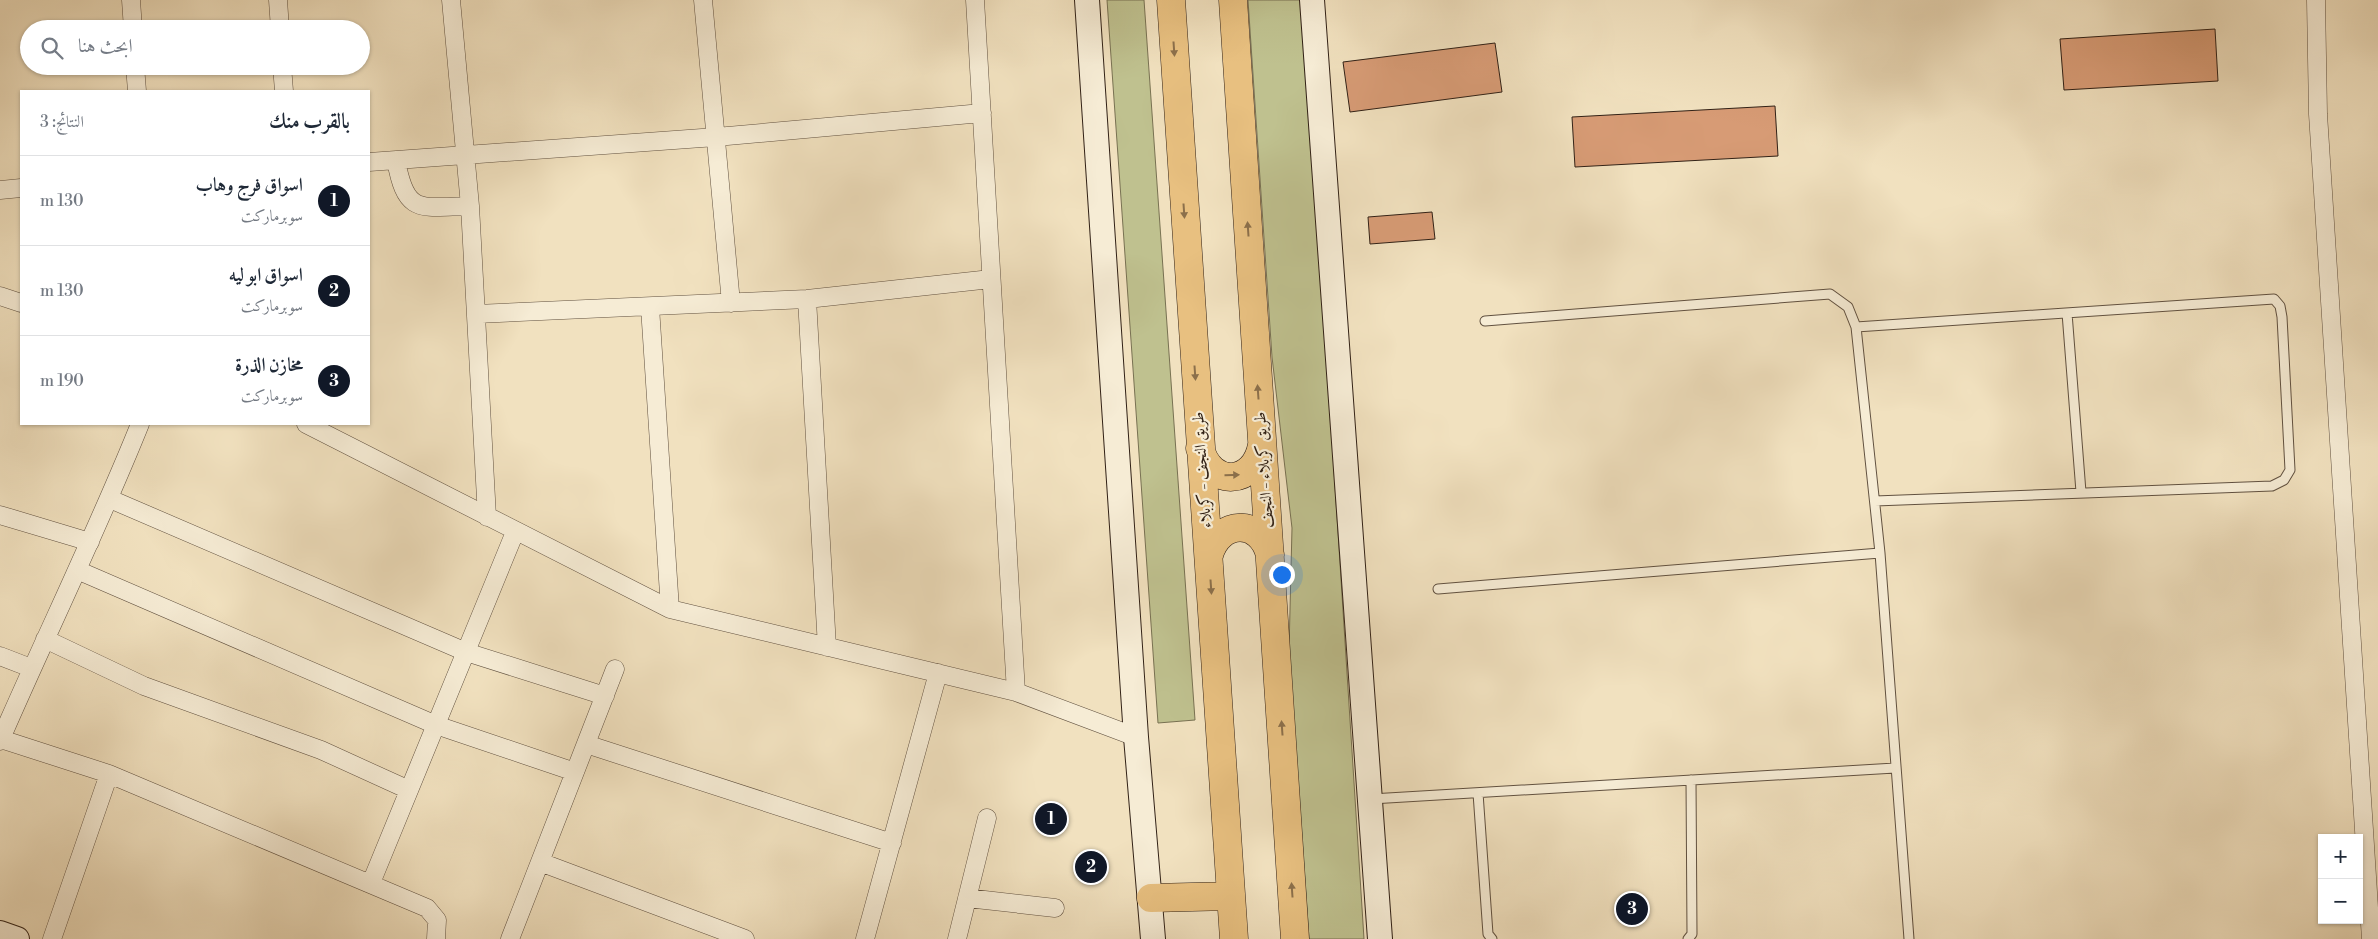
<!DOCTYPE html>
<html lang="ar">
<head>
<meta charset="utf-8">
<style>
	:root { --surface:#fff; --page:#f6f6f7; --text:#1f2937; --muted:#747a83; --line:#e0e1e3; --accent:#111827 }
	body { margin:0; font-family:"Libre Bodoni",Amiri,serif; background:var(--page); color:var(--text); direction:rtl }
	.controls { position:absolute; right:15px; bottom:15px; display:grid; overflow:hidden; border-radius:0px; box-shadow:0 1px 4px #0004 }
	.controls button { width:45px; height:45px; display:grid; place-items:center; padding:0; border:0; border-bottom:1px solid var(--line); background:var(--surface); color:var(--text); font:25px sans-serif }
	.you { position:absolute; left:1281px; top:574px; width:18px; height:18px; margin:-12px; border:4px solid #fff; border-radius:50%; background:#1a73e8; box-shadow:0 0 0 8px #1a73e833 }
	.badge { display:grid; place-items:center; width:32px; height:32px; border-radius:50%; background:var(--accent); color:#fff; font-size:16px; font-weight:700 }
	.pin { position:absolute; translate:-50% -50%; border:2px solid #fff; box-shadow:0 1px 5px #0006 }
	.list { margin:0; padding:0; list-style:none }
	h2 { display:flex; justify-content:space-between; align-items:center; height:65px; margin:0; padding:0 20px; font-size:21px }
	h2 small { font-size:16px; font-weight:400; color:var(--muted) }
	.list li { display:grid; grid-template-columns:32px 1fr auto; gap:15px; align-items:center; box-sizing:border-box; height:90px; padding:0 20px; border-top:1px solid var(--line) }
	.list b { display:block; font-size:19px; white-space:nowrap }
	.list p { margin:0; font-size:16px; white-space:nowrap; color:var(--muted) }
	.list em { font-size:16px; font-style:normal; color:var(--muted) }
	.icon { flex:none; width:28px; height:28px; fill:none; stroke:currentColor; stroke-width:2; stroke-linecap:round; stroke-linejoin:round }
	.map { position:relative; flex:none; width:2378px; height:939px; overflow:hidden; direction:ltr }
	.search { position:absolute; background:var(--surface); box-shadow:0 1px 4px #0004; left:20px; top:20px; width:350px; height:55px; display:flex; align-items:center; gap:12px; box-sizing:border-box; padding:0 18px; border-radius:28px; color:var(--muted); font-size:19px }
	.panel { position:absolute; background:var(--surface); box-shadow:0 1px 4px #0004; left:20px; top:90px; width:350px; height:335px; border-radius:0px; direction:rtl }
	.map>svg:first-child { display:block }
	.green { fill:#bfc18f; stroke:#787152 }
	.building { fill:#d79b75; stroke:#312116 }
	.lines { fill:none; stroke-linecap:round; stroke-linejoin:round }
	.lane-casing { stroke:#615140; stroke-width:11 }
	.street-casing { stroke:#615140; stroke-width:19 }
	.secondary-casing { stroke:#312116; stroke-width:26 }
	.highway-casing { stroke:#312116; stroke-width:29 }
	.lane { stroke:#f6ecd5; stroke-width:9 }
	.street { stroke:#f6ecd5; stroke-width:18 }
	.secondary { stroke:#f6ecd5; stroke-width:24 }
	.highway { stroke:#e8c080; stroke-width:28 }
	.oneway { fill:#8c704b }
	.labels { text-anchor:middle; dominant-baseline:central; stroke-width:4.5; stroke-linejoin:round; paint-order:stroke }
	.street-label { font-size:16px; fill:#312116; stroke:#f6ecd5 }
</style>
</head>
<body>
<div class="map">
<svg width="2378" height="939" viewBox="0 0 2378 939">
	<rect width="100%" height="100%" fill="#f1e1bf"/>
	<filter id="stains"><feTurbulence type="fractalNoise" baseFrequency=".004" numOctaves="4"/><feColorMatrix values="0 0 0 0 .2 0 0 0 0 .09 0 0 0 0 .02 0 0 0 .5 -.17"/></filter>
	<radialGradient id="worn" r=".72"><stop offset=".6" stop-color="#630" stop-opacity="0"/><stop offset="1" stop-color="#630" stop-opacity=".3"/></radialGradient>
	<path class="green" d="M1107 0H1144L1195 720 1158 723Z
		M1248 0H1304L1364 939H1309L1289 651 1292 528 1272 357Z"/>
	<path class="building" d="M2215 29 2218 81 2064 90 2060 39Z
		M1495 43 1502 92 1350 112 1343 62Z
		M1775 106 1778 156 1575 167 1572 117Z
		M1432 212 1435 239 1370 244 1368 217Z"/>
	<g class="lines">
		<defs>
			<path id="lane" d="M2067 313 2081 492
				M1485 321 1830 294 1848 307 1856 327 1880 553 1909 939
				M1856 327 2274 299 2280 306 2282 317 2290 470 2284 480 2272 486 1875 501
				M1438 589 1880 553
				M1478 793 1488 934 1492 939
				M1371 799 1895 768
				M1688 939 1692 934 1691 780"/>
			<path id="street" d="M131 0 133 29
				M278 0 280 29
				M451 0 470 206 487 517
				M703 0 731 303
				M975 0 1016 692
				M2316 0 2318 114 2371 939
				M135 66 137 91
				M282 66 284 91
				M396 160C406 216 420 207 470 206
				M369 162 716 137 982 113
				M0 190 21 188
				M0 296 21 303
				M807 299 827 647
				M650 307 670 609
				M476 314 807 299 991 279
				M306 424 670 609 1016 692 1136 737
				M110 499 466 652 605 696
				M0 515 90 542
				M77 570 436 725 575 772
				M45 639 144 686 321 750 409 790
				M0 656 31 668
				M1 739 109 774 427 908 437 920 436 939
				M0 741C46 635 97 531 140 424
				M586 744 892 843
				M540 862 745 939
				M371 883 515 532
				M967 898 1055 908
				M52 939 109 774
				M510 939 615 669
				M865 939 938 673
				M957 939 987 818"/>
			<path id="secondary" d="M1087 0 1136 737 1153 939
				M1312 0 1380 939
				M0 933 17 939"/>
			<path id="highway" d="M1171 0 1234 939
				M1233 0 1295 939
				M1200 448C1210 488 1255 486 1262 445
				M1209 555C1219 519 1261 518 1270 555
				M1151 898 1231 896"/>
		</defs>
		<use href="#lane" class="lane-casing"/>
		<use href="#street" class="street-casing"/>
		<use href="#secondary" class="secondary-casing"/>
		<use href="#highway" class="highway-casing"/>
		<use href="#lane" class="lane"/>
		<use href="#street" class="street"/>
		<use href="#secondary" class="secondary"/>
		<use href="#highway" class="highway"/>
	</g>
	<defs><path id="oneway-solid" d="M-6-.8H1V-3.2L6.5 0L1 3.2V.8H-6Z" transform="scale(1.25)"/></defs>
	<g class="oneway">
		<use href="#oneway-solid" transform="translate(1174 49) rotate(86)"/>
		<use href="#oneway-solid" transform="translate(1184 211) rotate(86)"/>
		<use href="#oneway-solid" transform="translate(1248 229) rotate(-94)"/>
		<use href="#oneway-solid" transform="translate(1195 373) rotate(86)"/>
		<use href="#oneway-solid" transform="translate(1258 392) rotate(-94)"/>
		<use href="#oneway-solid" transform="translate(1232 475) rotate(-2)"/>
		<use href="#oneway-solid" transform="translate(1211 587) rotate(86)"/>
		<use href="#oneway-solid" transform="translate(1282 728) rotate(-94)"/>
		<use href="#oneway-solid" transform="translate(1292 890) rotate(-94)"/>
	</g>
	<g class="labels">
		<g class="street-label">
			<text transform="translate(1202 470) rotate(-94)">طريق النجف - كربلاء</text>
			<text transform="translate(1264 470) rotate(-94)">طريق كربلاء - النجف</text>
		</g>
	</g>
	<rect width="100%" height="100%" filter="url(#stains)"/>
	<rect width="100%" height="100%" fill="url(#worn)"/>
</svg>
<div class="controls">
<button>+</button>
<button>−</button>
</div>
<div class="you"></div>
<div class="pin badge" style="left:1051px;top:819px">1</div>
<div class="pin badge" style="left:1091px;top:867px">2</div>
<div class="pin badge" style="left:1632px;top:909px">3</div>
<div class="search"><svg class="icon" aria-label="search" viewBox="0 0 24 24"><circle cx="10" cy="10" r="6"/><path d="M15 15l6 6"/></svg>ابحث هنا</div>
<section class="panel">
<h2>بالقرب منك<small>النتائج: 3</small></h2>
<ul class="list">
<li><span class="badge">1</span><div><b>اسواق فرج وهاب</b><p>سوبرماركت</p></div><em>130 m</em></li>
<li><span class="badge">2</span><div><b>اسواق ابو ليه</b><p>سوبرماركت</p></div><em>130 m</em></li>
<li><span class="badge">3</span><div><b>مخازن الذرة</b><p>سوبرماركت</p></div><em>190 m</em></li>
</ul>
</section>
</div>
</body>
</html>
